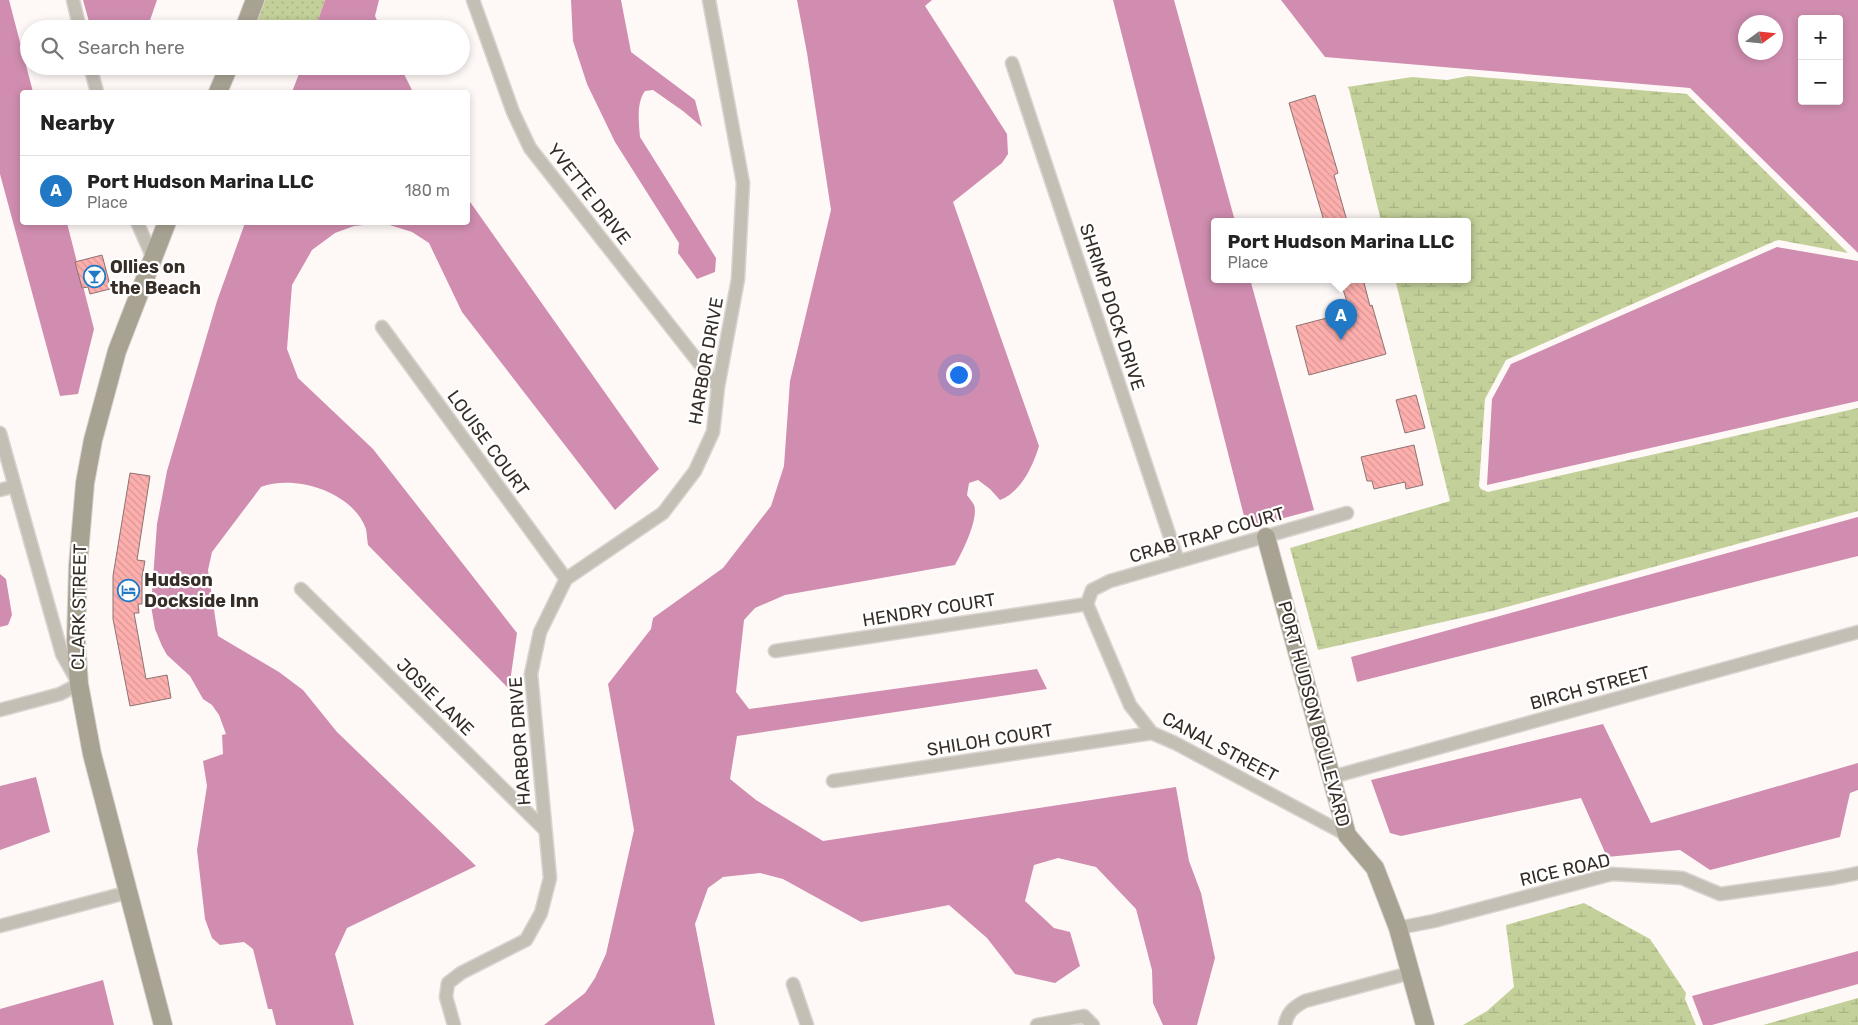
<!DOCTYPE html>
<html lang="en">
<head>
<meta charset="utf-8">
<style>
	:root { --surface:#fff; --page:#f2f2f2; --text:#222; --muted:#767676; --line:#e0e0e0; --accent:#2179c6 }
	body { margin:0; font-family:Rubik,sans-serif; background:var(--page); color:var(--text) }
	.controls { position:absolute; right:15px; top:15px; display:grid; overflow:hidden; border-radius:5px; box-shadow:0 2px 8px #0003 }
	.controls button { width:45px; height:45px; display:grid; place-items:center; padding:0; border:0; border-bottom:1px solid var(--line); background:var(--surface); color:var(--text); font:25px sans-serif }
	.compass { position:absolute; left:1738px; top:15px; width:45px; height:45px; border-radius:50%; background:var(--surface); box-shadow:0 2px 8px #0003; rotate:75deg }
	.you { position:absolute; left:958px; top:374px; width:18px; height:18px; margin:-12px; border:4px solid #fff; border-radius:50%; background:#1a73e8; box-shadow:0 0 0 8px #1a73e833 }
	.badge { display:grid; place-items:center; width:32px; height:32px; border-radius:50%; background:var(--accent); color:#fff; font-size:16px; font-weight:700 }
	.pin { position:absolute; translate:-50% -41px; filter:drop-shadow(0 1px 2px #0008) }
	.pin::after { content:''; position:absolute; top:26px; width:18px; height:15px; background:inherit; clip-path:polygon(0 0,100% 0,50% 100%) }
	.popup { position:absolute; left:1211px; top:218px; width:260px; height:65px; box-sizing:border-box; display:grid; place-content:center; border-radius:5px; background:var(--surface); filter:drop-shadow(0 1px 4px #0005); font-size:16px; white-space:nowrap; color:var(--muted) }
	.popup b { font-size:19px; color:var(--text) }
	.popup::after { content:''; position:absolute; left:50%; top:100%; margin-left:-10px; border:10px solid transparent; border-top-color:var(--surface) }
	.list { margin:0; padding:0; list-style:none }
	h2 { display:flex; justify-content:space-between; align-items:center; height:65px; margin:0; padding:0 20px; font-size:21px }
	h2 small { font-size:16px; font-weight:400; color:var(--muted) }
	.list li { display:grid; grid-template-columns:32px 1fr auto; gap:15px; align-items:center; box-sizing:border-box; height:70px; padding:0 20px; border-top:1px solid var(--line) }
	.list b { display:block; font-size:19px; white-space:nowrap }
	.list p { margin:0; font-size:16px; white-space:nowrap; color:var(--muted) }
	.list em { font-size:16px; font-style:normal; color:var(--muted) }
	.icon { flex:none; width:28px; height:28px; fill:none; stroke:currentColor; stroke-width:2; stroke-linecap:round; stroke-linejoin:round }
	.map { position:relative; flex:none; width:1858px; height:1025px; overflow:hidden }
	.search { position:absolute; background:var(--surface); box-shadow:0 2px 8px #0003; left:20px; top:20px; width:450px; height:55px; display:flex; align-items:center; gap:12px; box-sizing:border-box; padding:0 18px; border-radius:28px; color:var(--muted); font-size:19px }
	.panel { position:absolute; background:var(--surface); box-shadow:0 2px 8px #0003; left:20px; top:90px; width:450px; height:135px; border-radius:5px }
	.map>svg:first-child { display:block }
	.wetland { fill:url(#wetland-marsh) }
	.park { fill:url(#park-dots) }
	.water { fill:#d08daf; fill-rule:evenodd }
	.building { fill:url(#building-back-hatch); stroke:#8d7372 }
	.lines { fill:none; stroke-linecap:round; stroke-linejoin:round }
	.street-casing { stroke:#dad4d1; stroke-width:15 }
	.secondary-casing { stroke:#dad4d1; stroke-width:20 }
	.street { stroke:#c3bfb5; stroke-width:12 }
	.secondary { stroke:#a8a293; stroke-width:18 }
	.labels { text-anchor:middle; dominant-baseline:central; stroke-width:4.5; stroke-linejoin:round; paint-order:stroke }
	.street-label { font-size:18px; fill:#362d27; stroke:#fff }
	.poi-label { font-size:18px; font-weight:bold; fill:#362d27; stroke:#fff; text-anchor:start }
</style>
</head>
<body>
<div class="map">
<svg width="1858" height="1025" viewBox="0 0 1858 1025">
	<defs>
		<pattern id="wetland-marsh" width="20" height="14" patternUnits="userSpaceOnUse" patternTransform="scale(1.25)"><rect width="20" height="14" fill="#c3d099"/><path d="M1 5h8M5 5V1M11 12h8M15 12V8" fill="none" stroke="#a8b384"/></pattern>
		<pattern id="park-dots" width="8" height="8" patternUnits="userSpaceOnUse" patternTransform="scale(1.25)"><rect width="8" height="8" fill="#c3d099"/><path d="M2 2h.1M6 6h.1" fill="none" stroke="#a8b384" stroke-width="1.8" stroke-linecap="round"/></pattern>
		<pattern id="building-back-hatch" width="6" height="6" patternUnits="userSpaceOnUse" patternTransform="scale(1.25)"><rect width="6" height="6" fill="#fdafad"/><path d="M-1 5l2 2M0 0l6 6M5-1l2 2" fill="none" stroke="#d99795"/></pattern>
	</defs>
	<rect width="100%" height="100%" fill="#fef9f6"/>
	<path class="wetland" d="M1468 76 1687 94 1848 253 1779 240 1775 241 1506 360 1485 399 1479 486 1481 489 1488 492 1858 408V511L1492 611 1318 650 1290 548 1450 501 1395 279H1467V221H1381L1349 89 1347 87 1412 77 1447 80Z
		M1584 903 1650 939 1686 993 1685 999 1696 1025H1463L1487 1011 1514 987 1506 925Z
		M1858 998V1025H1763Z"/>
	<path class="park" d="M262 0H325L315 29H251Z"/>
	<path class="water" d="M0 0H9L33 92H22V222L67 223 94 329 78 394 60 396 0 174Z
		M83 0H157L147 29H91Z
		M325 0H379L375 16 381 29H315Z
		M571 0H621L631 52 695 100 702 127 683 111 653 90 645 91C636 103 639 123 640 137L716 258 715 272 697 279 678 253 679 243 615 142 587 84 573 41Z
		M797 0H932L925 6 1007 134 1008 154 1002 163 953 202 1039 446C1033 466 1021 492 1000 500L990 489 978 480 969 483 967 495C969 498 972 501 974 505 979 519 962 553 955 565L785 595 755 608 744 620 736 692 749 709 1037 669 1047 689 737 736 730 779 756 800 823 841 1176 787 1189 861 1201 893 1215 958 1197 1025H1163L1153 1003 1152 970 1136 909 1096 867 1058 858 1034 865 1025 901 1054 928 1070 932 1080 966 1055 983 1015 974 987 938 949 905 861 922 783 879 760 873 723 877 708 888 695 924 715 1025H544L585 993 595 978 606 954 634 830 608 684 651 629 653 618 723 568 771 506 784 466 790 381 831 210 807 53Z
		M1113 0H1174L1235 221H1215V279H1250L1314 510 1247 528Z
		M1281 0H1858V253L1690 88 1325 57ZM1802 19H1839V101H1802ZM1746 22H1776V52H1746Z
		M302 66H400L413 92H292Z
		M468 199 659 469 615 510 462 312 429 243 412 232 383 223 354 226 335 233 312 250 292 285 287 349 298 378 373 449 517 633 509 689 368 545C367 540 367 534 366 529 353 492 295 474 261 487L212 552 208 570 218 636 279 672 303 690 337 732 476 866 347 928 335 954 354 1025H276L272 1009H268L253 949 244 942 220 945 212 938 205 919 197 850 207 786 203 761 223 754 222 735 226 734 219 715 212 705 203 699 190 676 167 655 162 646 155 629 151 606 157 524 167 471 217 301 245 223 468 222Z
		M1777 247 1858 261V401L1487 485 1492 399 1511 364Z
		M1858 517V556L1357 682 1351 657Z
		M0 574 6 579 12 615 8 625 0 627Z
		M1603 724 1651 823 1858 763V790L1850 793 1840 837 1710 870 1680 850 1607 857 1581 798 1401 836 1390 833 1371 780Z
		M36 777 50 832 0 850V786Z
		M1858 951V984L1712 1025H1703L1692 996Z
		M103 980 114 1025H0V1009Z"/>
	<path class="building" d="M1315 95 1338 173 1334 175 1347 221H1324L1289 103Z
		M102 255 109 281 108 282 110 289 90 294 88 287 82 288 75 262Z
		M1340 279H1363L1370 306 1372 305 1386 354 1309 375 1296 326 1350 312Z
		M1416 395 1425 428 1405 433 1396 400Z
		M1414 445 1423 485 1406 489 1405 482 1374 489 1372 481H1367L1361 457Z
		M130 473 150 476 137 560 145 561 142 577V604H138L139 613H134L146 679 167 675 171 698 130 706 113 619V576Z"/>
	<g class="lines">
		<defs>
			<path id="street" d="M73 0 80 29
				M473 0 513 112 530 148 718 387
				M1012 63 1178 561
				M90 66 97 92
				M137 222 153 258
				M382 327 566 579
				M0 433 62 654 79 684 60 694 0 710
				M0 490 15 486
				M301 589 544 829
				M1087 604 1130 705 1152 733 1175 743 1347 835
				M1087 604 1092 590 1110 581 1347 513
				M775 651 1087 604
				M1332 777 1858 632
				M833 781 1152 733
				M0 926 129 892
				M1398 928 1434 921 1612 874 1682 878 1720 894 1834 878 1858 873
				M793 984 807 1025
				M454 1025 446 997 448 983 461 973 526 940 541 913 550 878 531 674 540 632 566 579 663 513 695 471 713 432 718 387 738 279 743 183 709 0
				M1037 1025 1084 1016 1093 1025
				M1285 1025C1287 1012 1294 1007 1305 1001L1410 973"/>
			<path id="secondary" d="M244 29 255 0
				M218 92 229 66
				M1266 537 1347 835 1375 868 1398 928 1425 1025
				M163 1025 92 754 79 684 76 640 78 566 85 483 93 440 117 351 167 222"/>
		</defs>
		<use href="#street" class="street-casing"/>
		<use href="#secondary" class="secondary-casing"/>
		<use href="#street" class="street"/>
		<use href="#secondary" class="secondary"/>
	</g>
	<defs>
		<symbol id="bar-ring" viewBox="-11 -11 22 22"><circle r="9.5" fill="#fff" stroke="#2179c6" stroke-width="1.5"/><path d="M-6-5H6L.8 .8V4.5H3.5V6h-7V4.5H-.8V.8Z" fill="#2179c6"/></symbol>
		<symbol id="hotel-ring" viewBox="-11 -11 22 22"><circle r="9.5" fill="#fff" stroke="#2179c6" stroke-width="1.5"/><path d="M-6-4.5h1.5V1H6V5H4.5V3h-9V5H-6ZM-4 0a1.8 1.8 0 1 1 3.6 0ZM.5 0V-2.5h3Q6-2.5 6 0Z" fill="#2179c6"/></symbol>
	</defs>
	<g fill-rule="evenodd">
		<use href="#bar-ring" x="82" y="264" width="25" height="25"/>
		<use href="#hotel-ring" x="116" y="578" width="25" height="25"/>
	</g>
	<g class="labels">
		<g class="street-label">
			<text transform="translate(589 194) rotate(52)">YVETTE DRIVE</text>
			<text transform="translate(1112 307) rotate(72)">SHRIMP DOCK DRIVE</text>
			<text transform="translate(706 361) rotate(-80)">HARBOR DRIVE</text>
			<text transform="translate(488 443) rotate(54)">LOUISE COURT</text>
			<text transform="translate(1207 535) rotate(-16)">CRAB TRAP COURT</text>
			<text transform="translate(79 607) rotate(-89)">CLARK STREET</text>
			<text transform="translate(929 610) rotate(-9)">HENDRY COURT</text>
			<text transform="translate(1590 688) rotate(-15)">BIRCH STREET</text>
			<text transform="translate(435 697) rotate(45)">JOSIE LANE</text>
			<text transform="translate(1314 714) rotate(75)">PORT HUDSON BOULEVARD</text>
			<text transform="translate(990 740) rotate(-9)">SHILOH COURT</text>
			<text transform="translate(520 741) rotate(-94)">HARBOR DRIVE</text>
			<text transform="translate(1220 747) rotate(28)">CANAL STREET</text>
			<text transform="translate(1565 870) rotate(-13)">RICE ROAD</text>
		</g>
		<g class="poi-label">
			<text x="110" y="267">Ollies on<tspan x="110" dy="21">the Beach</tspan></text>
			<text x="144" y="580">Hudson<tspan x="144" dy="21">Dockside Inn</tspan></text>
		</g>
	</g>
</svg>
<div class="controls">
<button>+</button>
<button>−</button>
</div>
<svg class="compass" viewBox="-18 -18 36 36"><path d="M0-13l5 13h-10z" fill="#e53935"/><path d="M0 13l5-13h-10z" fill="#767676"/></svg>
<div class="you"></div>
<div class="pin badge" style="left:1341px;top:340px">A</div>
<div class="popup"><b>Port Hudson Marina LLC</b>Place</div>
<div class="search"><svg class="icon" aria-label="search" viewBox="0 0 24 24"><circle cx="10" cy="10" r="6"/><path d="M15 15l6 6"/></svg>Search here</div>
<section class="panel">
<h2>Nearby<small></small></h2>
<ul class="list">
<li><span class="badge">A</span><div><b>Port Hudson Marina LLC</b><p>Place</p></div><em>180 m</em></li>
</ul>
</section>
</div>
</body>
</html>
